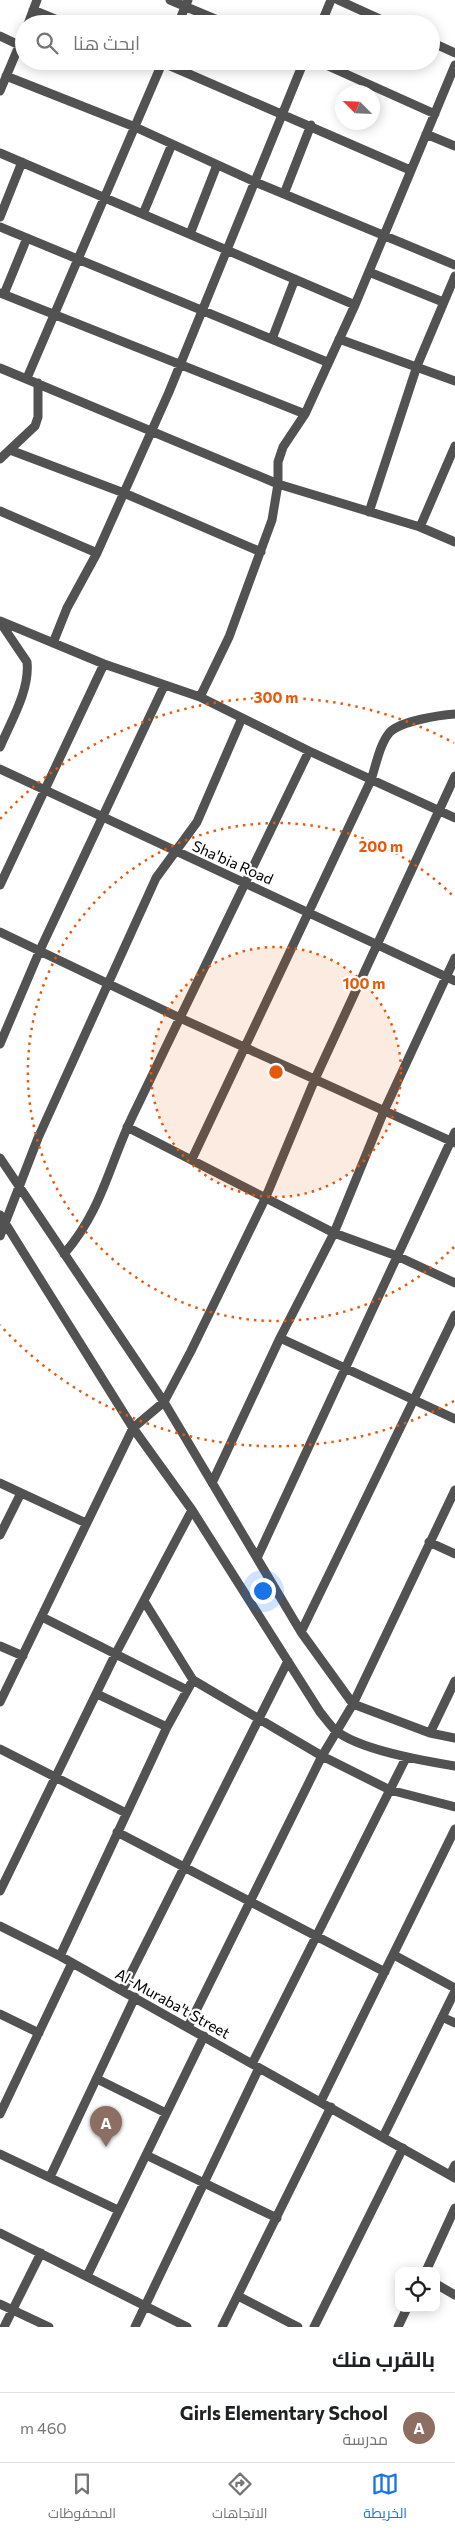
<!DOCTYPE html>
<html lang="ar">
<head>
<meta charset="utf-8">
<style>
	:root { --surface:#fff; --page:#f6f6f6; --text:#202124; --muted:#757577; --line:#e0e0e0; --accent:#1a73e8 }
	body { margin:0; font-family:Commissioner,Cairo,sans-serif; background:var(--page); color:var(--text); direction:rtl }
	.controls { position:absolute; right:15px; bottom:15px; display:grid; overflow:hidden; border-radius:10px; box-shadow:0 2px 12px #0003 }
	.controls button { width:45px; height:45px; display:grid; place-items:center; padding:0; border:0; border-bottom:1px solid var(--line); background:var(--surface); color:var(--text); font:25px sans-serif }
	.compass { position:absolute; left:335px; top:85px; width:45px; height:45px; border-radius:50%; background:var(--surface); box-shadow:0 2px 12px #0003; rotate:294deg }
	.you { position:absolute; left:262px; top:1590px; width:18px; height:18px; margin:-12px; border:4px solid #fff; border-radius:50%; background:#1a73e8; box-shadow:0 0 0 8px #1a73e833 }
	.badge { display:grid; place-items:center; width:32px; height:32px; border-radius:50%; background:var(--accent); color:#fff; font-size:16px; font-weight:700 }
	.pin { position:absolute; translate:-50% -41px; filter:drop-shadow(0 1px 2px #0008) }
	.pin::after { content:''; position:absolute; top:26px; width:18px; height:15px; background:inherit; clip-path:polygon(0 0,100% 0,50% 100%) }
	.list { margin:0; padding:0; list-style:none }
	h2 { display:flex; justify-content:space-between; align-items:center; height:65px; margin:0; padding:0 20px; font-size:21px }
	h2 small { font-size:16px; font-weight:400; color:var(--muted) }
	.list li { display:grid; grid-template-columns:32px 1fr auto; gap:15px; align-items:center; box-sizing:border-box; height:70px; padding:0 20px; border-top:1px solid var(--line) }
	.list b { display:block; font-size:19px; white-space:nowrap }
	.list p { margin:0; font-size:16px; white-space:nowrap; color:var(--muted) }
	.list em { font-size:16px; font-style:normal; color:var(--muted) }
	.icon { flex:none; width:28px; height:28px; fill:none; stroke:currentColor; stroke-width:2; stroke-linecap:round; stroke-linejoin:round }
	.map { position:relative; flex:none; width:455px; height:2327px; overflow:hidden; direction:ltr }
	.search { position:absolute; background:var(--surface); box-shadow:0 2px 12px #0003; left:15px; right:15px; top:15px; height:55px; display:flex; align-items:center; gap:12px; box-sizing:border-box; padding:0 18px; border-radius:28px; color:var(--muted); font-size:19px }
	.sheet { height:135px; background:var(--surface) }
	nav { display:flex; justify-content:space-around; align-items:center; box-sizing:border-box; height:70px; border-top:1px solid var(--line); background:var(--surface); font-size:14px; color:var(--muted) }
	nav a { display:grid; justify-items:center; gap:2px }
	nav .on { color:var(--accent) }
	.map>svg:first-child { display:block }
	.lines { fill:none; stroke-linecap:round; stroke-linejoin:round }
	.minor { stroke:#525252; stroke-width:9 }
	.ring { fill:none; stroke:#e8590c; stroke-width:2.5; stroke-dasharray:2.5 5 }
	.labels { text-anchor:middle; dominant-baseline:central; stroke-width:4.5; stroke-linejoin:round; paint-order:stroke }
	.street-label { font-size:15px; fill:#000; stroke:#fff }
	.centre { fill:#e8590c; stroke:#fff; stroke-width:2.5 }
	.ring-label { font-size:15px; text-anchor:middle; font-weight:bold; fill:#e8590c; stroke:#fff; stroke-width:4.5; stroke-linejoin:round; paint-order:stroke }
</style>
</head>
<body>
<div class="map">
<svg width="455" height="2327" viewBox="0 0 455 2327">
	<rect width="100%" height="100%" fill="#fff"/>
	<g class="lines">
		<path class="minor" d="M170 0 227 24
			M338 0 391 24
			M33 10 67 24
			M28 24 37 0
			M178 24 188 0
			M321 24 331 0
			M0 36 19 45
			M431 42 455 53
			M159 61 410 170
			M317 61 435 114
			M6 76 135 127 255 182 455 265
			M0 91 24 34
			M426 134 455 146
			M0 153 355 305
			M284 194 311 125
			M143 214 172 144
			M0 217 22 162
			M0 227 327 362
			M190 234 217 165
			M369 272 443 302
			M0 293 305 414
			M4 294 27 238
			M272 339 295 279
			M339 339 455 381
			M0 368 278 484 420 527
			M27 378 163 61
			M455 446 420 527 455 542
			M10 450 124 493 261 552
			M0 459 35 426 38 417V383
			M0 511 97 553
			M369 512 417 366 455 276
			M0 621 104 664 200 697 309 751 455 818
			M53 643 67 608 97 553 169 392 304 61
			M200 697 229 637 272 520 278 484V462L283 447 305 414 355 305 455 65
			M0 747C11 721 30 690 27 662L0 622
			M0 769 455 981
			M0 885 104 664
			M0 932 180 1018 455 1143
			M0 1044 40 950 164 686
			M127 1127 334 1233 397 1256 455 1283
			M0 1158 164 1402 301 1632 353 1704 430 1733 455 1738
			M192 1159 371 780C376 765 380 743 390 732 401 721 440 715 455 714
			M0 1215 133 1428 192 1510 320 1712C325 1718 330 1725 335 1730 359 1750 424 1761 455 1766
			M0 1236 38 1138 156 878 197 822 242 718
			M64 1254C103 1209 109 1164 134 1113 192 992 251 872 309 751
			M280 1338 455 1419
			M0 1483 86 1523
			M212 1483 280 1338 334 1233 384 1111 455 958
			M0 1535 21 1493
			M429 1542 455 1554
			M257 1558 455 1132
			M144 1601 193 1680 322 1756 390 1790 455 1807
			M42 1617 187 1690
			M301 1632 455 1315
			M0 1646 23 1656
			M97 1694 167 1727
			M0 1702 133 1428 164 1402 191 1351 265 1199 315 1079 455 776
			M430 1733 455 1681
			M0 1749 126 1813
			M117 1832 385 1972
			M0 1891 116 1653 192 1510
			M0 1926 60 1956 455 2178
			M394 1955 455 1988
			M60 1956 167 1727 193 1680
			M122 1991 288 1661
			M0 2014 39 2033
			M442 2017 455 2023
			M188 2027 322 1756 353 1704 455 1490
			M252 2064 406 1758
			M97 2079 166 2113
			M321 2101 455 1829
			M0 2114 72 1963
			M383 2137 455 1991
			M0 2154 118 2210
			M146 2155 277 2218
			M450 2175 455 2165
			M50 2177 135 1997
			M0 2233 187 2327
			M426 2271 455 2208
			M87 2276 204 2036
			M436 2284 455 2295
			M238 2296 298 2327
			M0 2304 49 2327
			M4 2327 41 2253
			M135 2327 259 2068
			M222 2327 331 2107
			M314 2327 403 2148
			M398 2327 407 2308"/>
	</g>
	<circle cx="276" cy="1072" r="125" fill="#e8590c" fill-opacity=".12"/>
	<g class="ring">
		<circle cx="276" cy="1072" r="125"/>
		<path d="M454 1247A249 249 0 1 1 454 897"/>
		<path d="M454 1401A374 374 0 0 1 0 1325M0 819A374 374 0 0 1 454 743"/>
	</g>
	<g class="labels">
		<g class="street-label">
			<text transform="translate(233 862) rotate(24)">Sha'bia Road</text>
			<text transform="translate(173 2003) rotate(29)">Al-Muraba't Street</text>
		</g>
	</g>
	<circle cx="276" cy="1072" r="8" class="centre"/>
	<g class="ring-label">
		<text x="276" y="703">300 m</text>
		<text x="381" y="852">200 m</text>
		<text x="364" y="989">100 m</text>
	</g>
</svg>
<div class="controls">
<button><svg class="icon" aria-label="locate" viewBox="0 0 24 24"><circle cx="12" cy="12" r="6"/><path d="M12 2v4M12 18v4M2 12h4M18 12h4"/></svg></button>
</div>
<svg class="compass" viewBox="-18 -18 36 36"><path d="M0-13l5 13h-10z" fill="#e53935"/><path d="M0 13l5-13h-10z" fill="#757577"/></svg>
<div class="you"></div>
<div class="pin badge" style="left:106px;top:2147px;background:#8d6e63">A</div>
<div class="search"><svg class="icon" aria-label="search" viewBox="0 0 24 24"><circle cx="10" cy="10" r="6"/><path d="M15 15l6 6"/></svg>ابحث هنا</div>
</div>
<section class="sheet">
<h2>بالقرب منك<small></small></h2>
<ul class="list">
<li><span class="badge" style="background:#8d6e63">A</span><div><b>Girls Elementary School</b><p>مدرسة</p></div><em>460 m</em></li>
</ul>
</section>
<nav>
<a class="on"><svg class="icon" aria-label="map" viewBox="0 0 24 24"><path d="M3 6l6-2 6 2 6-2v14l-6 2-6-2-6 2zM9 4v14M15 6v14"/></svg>الخريطة</a>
<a><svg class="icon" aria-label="directions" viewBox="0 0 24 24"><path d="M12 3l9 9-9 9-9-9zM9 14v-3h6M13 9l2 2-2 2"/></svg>الاتجاهات</a>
<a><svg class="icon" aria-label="saved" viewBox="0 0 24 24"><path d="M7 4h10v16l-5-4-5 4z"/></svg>المحفوظات</a>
</nav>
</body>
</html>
